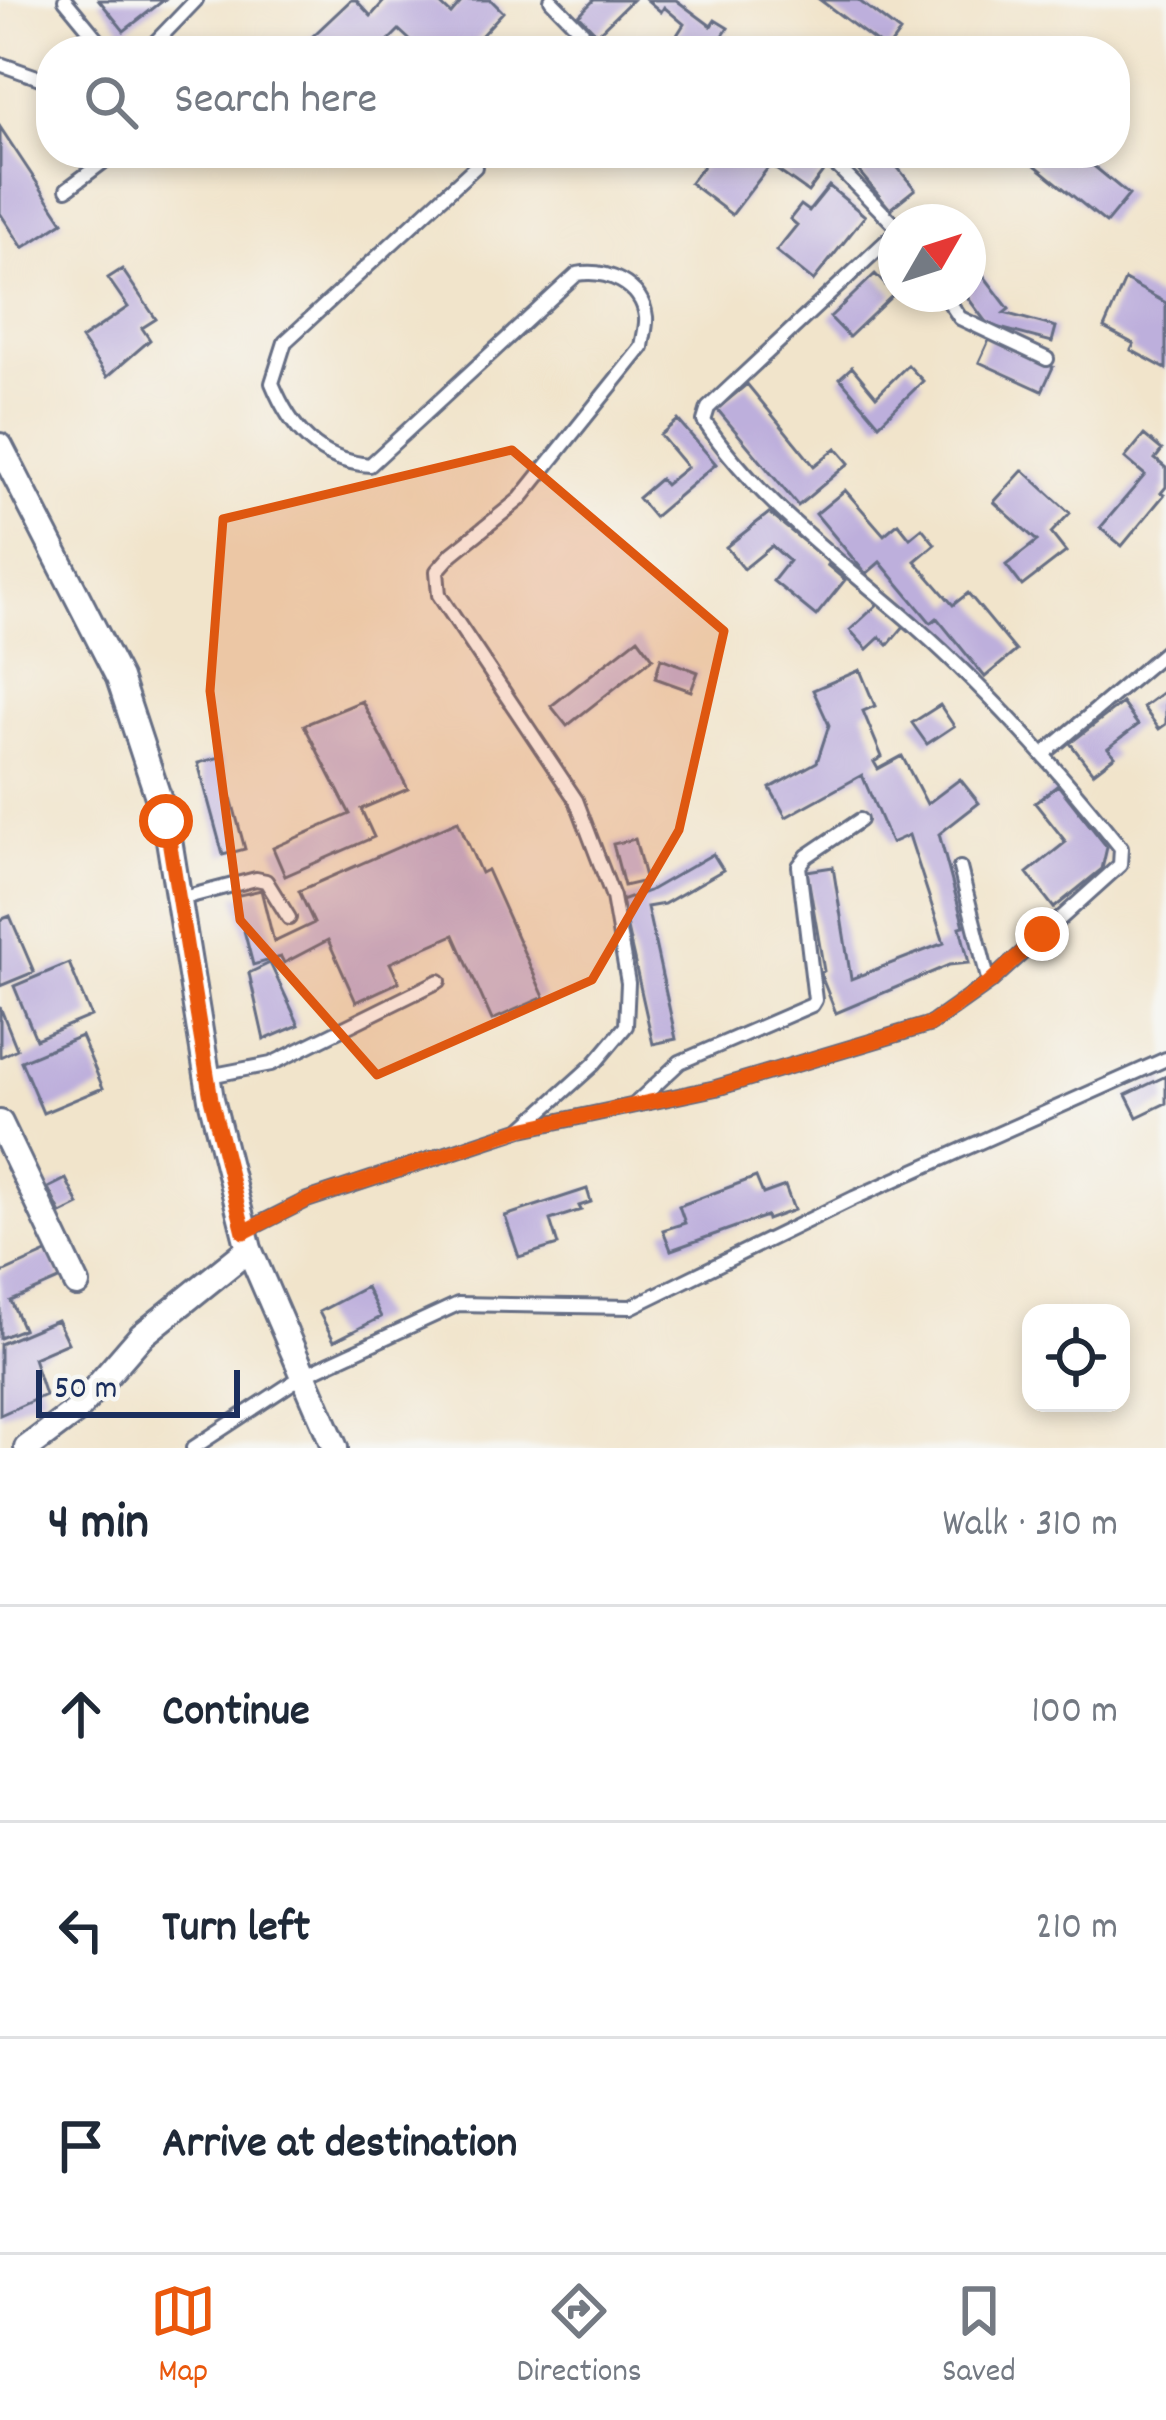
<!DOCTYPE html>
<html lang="en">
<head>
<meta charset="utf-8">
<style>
	:root { --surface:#fff; --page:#f6f6f7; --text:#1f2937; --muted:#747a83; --line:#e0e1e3; --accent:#ea580c }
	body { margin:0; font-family:Dekko,sans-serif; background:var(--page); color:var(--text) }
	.controls { position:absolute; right:36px; bottom:36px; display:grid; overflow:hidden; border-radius:24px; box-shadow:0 6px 18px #0003 }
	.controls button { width:108px; height:108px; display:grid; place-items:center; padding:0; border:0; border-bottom:3px solid var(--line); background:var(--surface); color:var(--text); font:60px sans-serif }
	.compass { position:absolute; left:878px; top:204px; width:108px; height:108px; border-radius:50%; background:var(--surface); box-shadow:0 6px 18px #0003; rotate:51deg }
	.scale { position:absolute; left:36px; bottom:30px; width:204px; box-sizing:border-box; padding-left:12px; border:6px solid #1b2f5e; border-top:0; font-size:33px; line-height:42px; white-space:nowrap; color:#1b2f5e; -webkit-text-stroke:9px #f6f6f2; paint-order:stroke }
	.stop { position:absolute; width:36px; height:36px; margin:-27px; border:9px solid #ea580c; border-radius:50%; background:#fff }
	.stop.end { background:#ea580c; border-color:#fff; box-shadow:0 3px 12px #0008 }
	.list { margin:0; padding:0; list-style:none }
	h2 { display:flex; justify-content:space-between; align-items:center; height:156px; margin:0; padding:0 48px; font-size:51px }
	h2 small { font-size:39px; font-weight:400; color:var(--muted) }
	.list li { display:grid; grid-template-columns:78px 1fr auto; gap:36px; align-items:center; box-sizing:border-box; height:216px; padding:0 48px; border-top:3px solid var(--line) }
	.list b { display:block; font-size:45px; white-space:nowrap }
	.list em { font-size:39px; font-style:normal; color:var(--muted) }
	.icon { flex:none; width:66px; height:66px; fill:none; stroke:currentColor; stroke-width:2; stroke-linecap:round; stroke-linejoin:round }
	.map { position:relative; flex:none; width:1166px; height:1448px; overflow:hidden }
	.search { position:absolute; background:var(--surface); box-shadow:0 6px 18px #0003; left:36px; right:36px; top:36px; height:132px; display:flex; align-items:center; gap:30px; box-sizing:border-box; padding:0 42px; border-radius:48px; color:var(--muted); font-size:45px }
	.sheet { height:804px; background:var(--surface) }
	nav { display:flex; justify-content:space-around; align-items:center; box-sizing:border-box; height:168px; border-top:3px solid var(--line); background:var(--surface); font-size:33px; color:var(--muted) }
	nav a { display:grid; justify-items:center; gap:6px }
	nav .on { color:var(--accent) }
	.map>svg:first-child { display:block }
	.building { fill:#bdafdc }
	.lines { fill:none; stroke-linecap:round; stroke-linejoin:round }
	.lane-casing { stroke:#666e84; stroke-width:18 }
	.street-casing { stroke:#666e84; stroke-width:30 }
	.lane { stroke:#fff; stroke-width:12 }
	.street { stroke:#fff; stroke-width:24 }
	.route { stroke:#ea580c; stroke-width:15 }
	.marked { fill:#de5710; fill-opacity:0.2; stroke:#de5710; stroke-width:9; stroke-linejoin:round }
</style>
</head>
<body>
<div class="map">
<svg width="1166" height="1448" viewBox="0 0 1166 1448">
	<rect width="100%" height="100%" fill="#f6f6f2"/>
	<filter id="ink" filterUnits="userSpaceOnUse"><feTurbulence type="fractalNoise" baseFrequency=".00833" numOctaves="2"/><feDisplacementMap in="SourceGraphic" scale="24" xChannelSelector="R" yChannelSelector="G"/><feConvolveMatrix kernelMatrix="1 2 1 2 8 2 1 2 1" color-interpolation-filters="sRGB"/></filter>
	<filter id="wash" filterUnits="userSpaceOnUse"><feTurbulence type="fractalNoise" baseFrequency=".004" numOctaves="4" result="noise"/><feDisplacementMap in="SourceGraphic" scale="48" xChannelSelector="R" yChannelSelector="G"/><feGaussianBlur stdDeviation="2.7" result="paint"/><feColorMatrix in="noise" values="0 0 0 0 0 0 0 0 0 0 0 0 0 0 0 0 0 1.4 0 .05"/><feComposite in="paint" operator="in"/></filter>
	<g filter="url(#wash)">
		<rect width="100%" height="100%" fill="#f1e4cb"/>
		<g id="blocks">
			<path class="building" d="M99 0H164L124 31Z
				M351 0H356L371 16 385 0H436L451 14 463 0H491L503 12 467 51H422L399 30 378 51H297Z
				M594 0H632L597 34 579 15Z
				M647 0H676L711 26 715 20 728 28 713 51H667L684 24 664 7 661 12Z
				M820 0H858L900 32 887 50Z
				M0 127 63 222 23 248 0 213Z
				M713 153H797L823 172 808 192 770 165 732 215 690 183Z
				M848 153H886L915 189 890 209 846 156Z
				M1020 153H1078L1129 195 1106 223Z
				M829 186 865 216 813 281 776 251 797 225 790 219 801 205 809 211Z
				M968 255 1009 309 1004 313 1056 327 1052 342 988 325 965 294H968Z
				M122 269 156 319 142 328 150 340 107 377 81 339 128 307 108 278Z
				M875 274 894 294 849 337 830 317Z
				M1125 280 1166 303V369L1131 350 1134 344 1104 328Z
				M990 338 1053 367 1042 391 979 362Z
				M908 365 923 381 879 424 840 378 852 367 876 396Z
				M747 384 814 466 836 448 849 463 798 506 717 409Z
				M678 420 716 464 654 517 638 498 660 479 665 485 687 467 660 435Z
				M1144 435 1162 450 1155 459 1166 468V487L1161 493 1164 495 1122 546 1100 528 1145 475 1125 458Z
				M1023 470 1070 513 1051 533 1066 552 1022 586 1006 565 1037 541 994 502Z
				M845 490 884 535 898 523 910 538 922 528 935 544 915 561 953 605 968 593 1016 651 985 677 937 618 931 623 880 562 866 574 816 514Z
				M769 513 829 562 827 565 845 580 816 616 773 581 789 561 772 546 744 569 726 547Z
				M879 603 905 625 888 645 880 637 867 649 850 630Z
				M638 638 653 658 567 726 551 706Z
				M661 658 698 672 691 691 655 678Z
				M860 670 875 706 863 711 882 757 874 762 878 769 902 756 927 804 960 779 979 803 939 834 964 926 960 927 969 963 949 965 836 1013 820 973 824 971 807 871 833 867 851 979 944 943 909 835 891 843 862 775 786 817 770 788 817 762 829 725 813 690Z
				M1166 690V724L1159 729 1143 707Z
				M362 701 408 789 361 809 374 837 285 876 273 848 350 814 304 725Z
				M1122 703 1138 725 1108 748 1115 756 1093 773 1070 743Z
				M940 705 954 726 927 744 912 723Z
				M220 757 245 849 223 855 198 763Z
				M1058 785 1107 847 1102 869 1054 908 1027 873 1066 842 1035 803Z
				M458 821 481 873 487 870 544 997 492 1020 454 935 390 963 399 982 356 1002 328 940 284 963 281 957 253 965 235 896 261 890 274 942 314 923 299 891Z
				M635 839 646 881 624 886 613 844Z
				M713 854 723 870 664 904 647 907 676 1039 653 1044 621 901 649 891Z
				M10 916 34 972 0 986V920Z
				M69 963 91 1016 36 1039 14 986Z
				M270 963 299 1025 264 1040 249 973Z
				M0 1007 17 1049 0 1057Z
				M81 1036 103 1088 43 1113 21 1061Z
				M1166 1076V1103L1137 1117 1126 1095Z
				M756 1177 763 1194 785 1186 794 1210 767 1220 766 1216 671 1250 663 1230 685 1223 679 1206Z
				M66 1179 79 1205 61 1214 48 1188Z
				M587 1189 591 1202 579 1206 581 1210 550 1220 558 1245 519 1257 505 1216Z
				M49 1252 61 1279 11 1301 23 1329 0 1338V1274Z
				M366 1287 381 1317 334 1341 319 1312Z
				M57 1320 68 1343 33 1358 45 1395 0 1415V1344Z"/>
		</g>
	</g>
	<g filter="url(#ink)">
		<use href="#blocks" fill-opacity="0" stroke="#666e84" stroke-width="3"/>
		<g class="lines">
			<defs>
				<path id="lane" d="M65 0 107 51
					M551 0 601 51
					M147 51 196 0
					M0 64 51 82
					M817 153 839 168 896 226
					M475 167 285 342 272 383C291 429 318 461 370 465L577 274C605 269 642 283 646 317 647 326 643 338 642 347L520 499 452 554 437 571 439 595 576 800 613 897 628 983 626 1026 594 1064 523 1128
					M67 189 115 153
					M944 294 960 318 1047 359
					M1045 753 1166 651
					M960 868 989 983
					M179 899 256 879 266 881 289 918
					M209 1076 271 1064 439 981
					M634 1105 680 1062 812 1005 815 1000 799 866 807 856 860 820
					M245 1231 307 1200 522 1129 716 1088 931 1024 989 983 1120 865 1121 848C1058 769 991 693 915 626 842 562 759 503 704 421L708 408 896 232
					M193 1448 304 1375 458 1304 631 1307 854 1198 1166 1059"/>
				<path id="street" d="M0 446 119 678 166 821 211 1099 249 1249 141 1336 75 1412 27 1448
					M0 1123 77 1284
					M249 1249 335 1448"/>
			</defs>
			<use href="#lane" class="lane-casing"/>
			<use href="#street" class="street-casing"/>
			<use href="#lane" class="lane"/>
			<use href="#street" class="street"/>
		</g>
	</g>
	<g class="lines" filter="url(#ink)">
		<path class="route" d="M166 821 211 1099 244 1232 307 1200 522 1129 716 1088 931 1024 989 983 1042 934"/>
	</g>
	<path class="marked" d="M512 450 724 631 679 830 592 980 377 1075 240 920 210 691 223 519Z"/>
</svg>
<div class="controls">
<button><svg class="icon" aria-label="locate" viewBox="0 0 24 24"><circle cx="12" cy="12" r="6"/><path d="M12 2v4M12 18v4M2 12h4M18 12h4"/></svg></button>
</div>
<svg class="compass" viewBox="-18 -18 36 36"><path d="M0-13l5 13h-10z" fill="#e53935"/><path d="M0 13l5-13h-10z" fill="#747a83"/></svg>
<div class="scale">50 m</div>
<div class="stop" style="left:166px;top:821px"></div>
<div class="stop end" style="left:1042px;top:934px"></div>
<div class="search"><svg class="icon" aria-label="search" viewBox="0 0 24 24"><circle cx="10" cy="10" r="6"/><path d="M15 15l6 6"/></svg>Search here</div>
</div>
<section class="sheet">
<h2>4 min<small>Walk · 310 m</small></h2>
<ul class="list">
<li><svg class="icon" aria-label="ahead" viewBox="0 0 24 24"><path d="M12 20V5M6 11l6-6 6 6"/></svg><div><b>Continue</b></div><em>100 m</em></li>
<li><svg class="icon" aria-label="left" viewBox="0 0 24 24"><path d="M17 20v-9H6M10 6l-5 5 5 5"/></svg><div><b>Turn left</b></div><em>210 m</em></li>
<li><svg class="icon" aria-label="arrive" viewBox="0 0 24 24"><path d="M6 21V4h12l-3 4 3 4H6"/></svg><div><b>Arrive at destination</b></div></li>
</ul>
</section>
<nav>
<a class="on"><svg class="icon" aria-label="map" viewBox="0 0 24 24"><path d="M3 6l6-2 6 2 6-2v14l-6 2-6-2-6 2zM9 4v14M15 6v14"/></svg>Map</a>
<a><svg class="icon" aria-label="directions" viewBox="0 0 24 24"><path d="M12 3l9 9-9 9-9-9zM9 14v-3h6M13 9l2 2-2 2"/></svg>Directions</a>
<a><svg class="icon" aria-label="saved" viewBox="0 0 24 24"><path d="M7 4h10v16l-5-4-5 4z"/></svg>Saved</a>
</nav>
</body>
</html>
